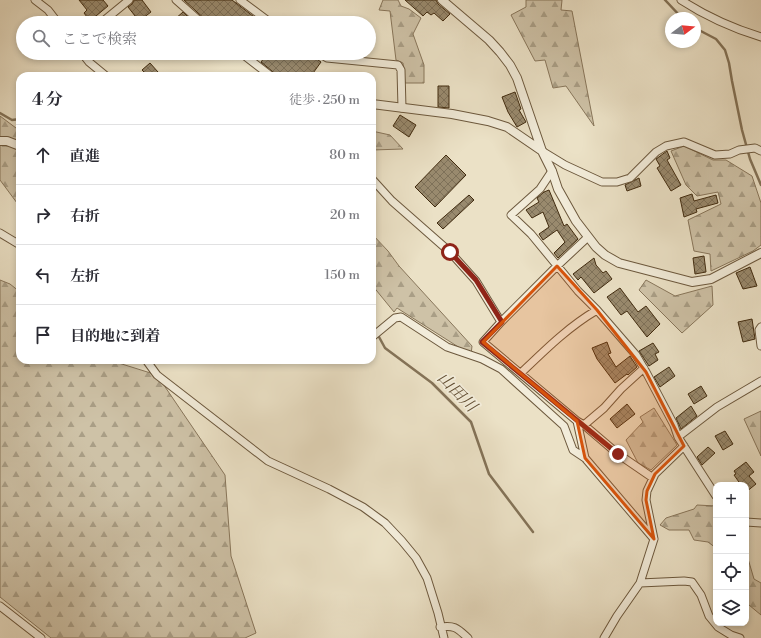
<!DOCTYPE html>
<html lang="ja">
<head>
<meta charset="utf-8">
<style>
	:root { --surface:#fff; --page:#f2f2f3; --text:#2b2b33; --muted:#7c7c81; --line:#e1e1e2 }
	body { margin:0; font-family:"Libre Bodoni","Noto Serif JP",serif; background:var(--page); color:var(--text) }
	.controls { position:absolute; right:12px; bottom:12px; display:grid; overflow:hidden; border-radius:8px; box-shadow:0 2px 6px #0003 }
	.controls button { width:36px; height:36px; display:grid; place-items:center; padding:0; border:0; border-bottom:1px solid var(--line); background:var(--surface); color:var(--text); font:20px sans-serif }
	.compass { position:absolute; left:665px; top:12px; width:36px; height:36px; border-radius:50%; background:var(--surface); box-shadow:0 2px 6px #0003; rotate:74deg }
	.stop { position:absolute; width:12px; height:12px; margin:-9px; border:3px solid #8f2418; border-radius:50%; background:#fff }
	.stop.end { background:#8f2418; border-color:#fff; box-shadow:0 1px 4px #0008 }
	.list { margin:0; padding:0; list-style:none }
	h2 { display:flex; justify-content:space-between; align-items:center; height:52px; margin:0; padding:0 16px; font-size:17px }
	h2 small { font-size:13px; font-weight:400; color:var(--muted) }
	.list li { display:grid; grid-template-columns:26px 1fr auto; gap:12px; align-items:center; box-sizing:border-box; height:60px; padding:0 16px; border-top:1px solid var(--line) }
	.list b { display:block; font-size:15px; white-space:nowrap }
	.list em { font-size:13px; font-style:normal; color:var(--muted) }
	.icon { flex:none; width:22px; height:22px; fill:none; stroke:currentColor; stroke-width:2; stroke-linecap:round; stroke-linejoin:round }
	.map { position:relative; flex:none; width:761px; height:638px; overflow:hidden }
	.search { position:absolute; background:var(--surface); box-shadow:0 2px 6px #0003; left:16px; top:16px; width:360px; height:44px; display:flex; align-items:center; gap:10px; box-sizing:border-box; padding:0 14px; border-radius:22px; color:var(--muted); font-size:15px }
	.panel { position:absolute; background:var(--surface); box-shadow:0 2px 6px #0003; left:16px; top:72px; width:360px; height:292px; border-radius:12px }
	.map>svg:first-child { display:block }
	.forest { fill:url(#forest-firs); stroke:#88765b }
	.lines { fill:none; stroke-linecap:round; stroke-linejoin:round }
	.stream { stroke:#847358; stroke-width:2.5 }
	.building { fill:url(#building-cross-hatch); stroke:#412b0f }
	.minor-casing { stroke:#6c583d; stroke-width:9 }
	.tertiary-casing { stroke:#6c583d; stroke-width:10 }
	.minor { stroke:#f2ecda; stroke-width:7 }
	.tertiary { stroke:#f2ecda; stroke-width:8 }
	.route { stroke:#8f2418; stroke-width:5 }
	.marked { fill:#d7540c; fill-opacity:0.2; stroke:#d7540c; stroke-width:3; stroke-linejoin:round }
	.labels { text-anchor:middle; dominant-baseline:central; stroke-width:3.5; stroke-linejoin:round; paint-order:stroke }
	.water-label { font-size:16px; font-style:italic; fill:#634f33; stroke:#f2ecda }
</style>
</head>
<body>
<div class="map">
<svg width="761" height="638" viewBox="0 0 761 638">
	<defs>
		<pattern id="forest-firs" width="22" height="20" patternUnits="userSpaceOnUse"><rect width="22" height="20" fill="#cec2a7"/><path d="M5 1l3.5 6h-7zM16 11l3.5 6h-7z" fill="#a99e86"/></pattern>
		<pattern id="building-cross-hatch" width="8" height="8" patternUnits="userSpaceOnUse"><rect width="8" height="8" fill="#998a6e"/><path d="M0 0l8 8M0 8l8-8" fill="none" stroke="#7e7159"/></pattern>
	</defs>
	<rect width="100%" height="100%" fill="#ebe1c6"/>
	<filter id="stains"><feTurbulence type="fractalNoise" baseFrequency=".005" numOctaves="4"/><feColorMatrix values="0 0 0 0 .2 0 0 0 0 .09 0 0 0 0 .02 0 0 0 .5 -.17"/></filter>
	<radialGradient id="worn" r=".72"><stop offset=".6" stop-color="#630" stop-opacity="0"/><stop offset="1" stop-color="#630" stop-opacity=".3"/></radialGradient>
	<path class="forest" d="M383 0H398L401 6 409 9 421 18 413 34 424 65V83H405L403 63 396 60 390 11 379 10Z
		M526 0H562L561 10 572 11 594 126 566 86 553 88 545 60 535 61 511 15 526 7Z
		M0 116 20 131V207L0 180Z
		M372 131 390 135 403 149 372 150Z
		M684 146 713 160H726L752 176 761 203V245L753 251 711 271 710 254 694 251 688 220 721 204 718 192 697 196 686 185 671 151Z
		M372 234 388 251 399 266 472 346 471 355 397 308 394 312 372 285Z
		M0 280 10 284 20 292V360H109L157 375 225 475 231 556 256 633 245 638H51L0 597Z
		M646 280 675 296 712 286 713 305 682 333 639 290Z
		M654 408 677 445 651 470 638 463 626 440 643 422 640 417Z
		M761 411V456L744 419Z
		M697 505 716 506V548L708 542 694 540 689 530H669L660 525 666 518 694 509Z
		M746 552 754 579 761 583V615L749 605H746Z"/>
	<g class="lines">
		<path class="stream" d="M665 0 682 18
			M695 28 716 39 725 50 729 63 732 81 742 130 750 159 761 185
			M0 113 12 120 20 119
			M372 324 385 348 432 383 471 422 489 474 533 532"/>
	</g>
	<path class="building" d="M79 0H103L108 6 90 21 84 13 87 10Z
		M134 0H142L151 12 139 21 128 7 132 4Z
		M184 0H232L262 23H209Z
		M405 0H436L438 4 450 14 443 21 434 13 431 15 427 12 423 16Z
		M183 12 190 19 185 23H179L175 19Z
		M268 53H308L321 62 311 76H278L261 62Z
		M150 63 158 72 153 76H148L142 70Z
		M438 86H449V108L438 107Z
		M515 92 521 109 519 110 526 122 517 127 508 112 502 97Z
		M400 115 416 125 409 137 393 126Z
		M667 151 670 158 667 160 681 185 671 191 657 168 660 166 656 159Z
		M446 155 466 175 435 207 415 187Z
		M639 178 641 186 627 191 625 185Z
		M549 190 564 226 567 224 578 239 558 258 554 253 565 242 557 230 543 240 539 234 549 227 543 212 532 218 526 210 539 202 537 198 544 192Z
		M692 194 694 201 716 195 718 203 696 209 697 212 684 217 680 198Z
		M469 195 474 200 443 229 437 223Z
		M704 256 706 272 695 274 693 258Z
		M594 258 596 265 603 273 606 271 612 279 594 293 581 277 578 280 573 274Z
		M750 267 757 286 743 289 736 273Z
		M620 288 638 312 646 306 660 324 647 337 627 311 621 315 607 297Z
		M752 319 755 339 743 342 738 322Z
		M607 342 611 353 608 354 616 367 630 356 637 367 628 375 627 374 615 383 597 359 592 348Z
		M653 343 659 352 655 354 658 360 649 366 639 351Z
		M669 367 675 376 660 387 654 377Z
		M701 386 707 396 694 404 688 394Z
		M627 404 635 414 617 428 610 419Z
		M691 406 697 416 681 429 676 418Z
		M725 431 733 444 723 450 715 436Z
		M708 447 715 453 702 465 697 457Z
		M746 462 754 472 749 476 756 484 746 492V485H741L734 475 736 474 734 471Z"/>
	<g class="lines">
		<defs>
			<path id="minor" d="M35 0 48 10 58 23
				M176 0 202 23
				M240 0 271 23
				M681 0C707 17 732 28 761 37
				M101 23 129 0
				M82 53 89 62 106 76
				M241 53 271 76
				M319 53 327 58 398 65 401 70 402 108
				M542 151 565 165 602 182H617L630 178 656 152 666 146 684 142 715 155 730 154 739 150 755 148 761 151
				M552 171 540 189 511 215 531 234 578 291 597 310 636 355 646 372 674 425 678 437 716 496
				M372 179 392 201 450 252 476 281 501 322 483 342 577 421 585 458
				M0 233 20 245
				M501 322 557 266 588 237
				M761 327 759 330 761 346
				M372 337 395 318 401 317 447 347 482 359 501 369 564 426 573 450 585 458 654 539
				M146 360 157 375 268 461 329 489 363 507 385 523 402 541 416 558 427 578 438 613 444 638
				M521 373C545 350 568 327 597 310
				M577 421 584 425 604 408 621 389 644 368
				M584 425 618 454 653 478
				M678 437 717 407 761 381
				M746 522 761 523
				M640 583 684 581 692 582 701 595 709 616 718 627 731 635 740 638
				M0 606 41 638
				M440 627C455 625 457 628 468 638
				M604 638 617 616 640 583 654 539 646 500 647 491 655 474 684 446"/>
			<path id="tertiary" d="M442 0 489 40 500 52 510 65 517 78 542 151 552 171 558 189 576 221 596 247 605 255 619 263 692 282 711 279 761 253
				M372 104 452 114 488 121 507 127 542 151
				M0 141H7L20 146"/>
		</defs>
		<use href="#minor" class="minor-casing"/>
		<use href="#tertiary" class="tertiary-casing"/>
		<use href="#minor" class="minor"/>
		<use href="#tertiary" class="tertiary"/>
	</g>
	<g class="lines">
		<path class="route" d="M450 252 476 280 502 322 482 342 618 454"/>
	</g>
	<path class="marked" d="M557 266 597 310 646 372 684 446 655 474 647 491 646 500 654 539 585 458 577 421 483 342Z"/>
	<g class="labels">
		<g class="water-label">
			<text transform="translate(457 392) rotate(45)">山田川</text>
		</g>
	</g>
	<rect width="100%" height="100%" filter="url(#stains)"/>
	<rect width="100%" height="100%" fill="url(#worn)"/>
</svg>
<div class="controls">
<button>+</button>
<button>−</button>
<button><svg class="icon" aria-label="locate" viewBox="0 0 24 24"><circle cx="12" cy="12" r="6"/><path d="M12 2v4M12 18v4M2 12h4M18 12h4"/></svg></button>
<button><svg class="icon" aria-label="layers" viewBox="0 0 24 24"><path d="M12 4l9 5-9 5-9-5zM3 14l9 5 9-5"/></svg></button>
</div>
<svg class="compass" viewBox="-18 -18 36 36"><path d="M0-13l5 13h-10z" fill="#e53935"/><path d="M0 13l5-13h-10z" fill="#7c7c81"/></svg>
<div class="stop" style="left:450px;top:252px"></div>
<div class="stop end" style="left:618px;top:454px"></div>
<div class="search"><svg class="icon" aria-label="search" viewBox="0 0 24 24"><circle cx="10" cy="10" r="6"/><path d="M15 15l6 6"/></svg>ここで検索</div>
<section class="panel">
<h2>4 分<small>徒歩 · 250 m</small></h2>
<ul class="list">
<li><svg class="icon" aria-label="ahead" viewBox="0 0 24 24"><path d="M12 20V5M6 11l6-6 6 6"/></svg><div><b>直進</b></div><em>80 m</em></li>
<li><svg class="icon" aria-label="right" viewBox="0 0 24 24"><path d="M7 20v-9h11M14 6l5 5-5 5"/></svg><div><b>右折</b></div><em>20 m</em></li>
<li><svg class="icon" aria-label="left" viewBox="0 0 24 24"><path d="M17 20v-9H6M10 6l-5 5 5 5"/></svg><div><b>左折</b></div><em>150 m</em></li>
<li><svg class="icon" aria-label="arrive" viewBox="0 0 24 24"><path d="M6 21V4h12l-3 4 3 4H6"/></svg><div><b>目的地に到着</b></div></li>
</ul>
</section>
</div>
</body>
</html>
